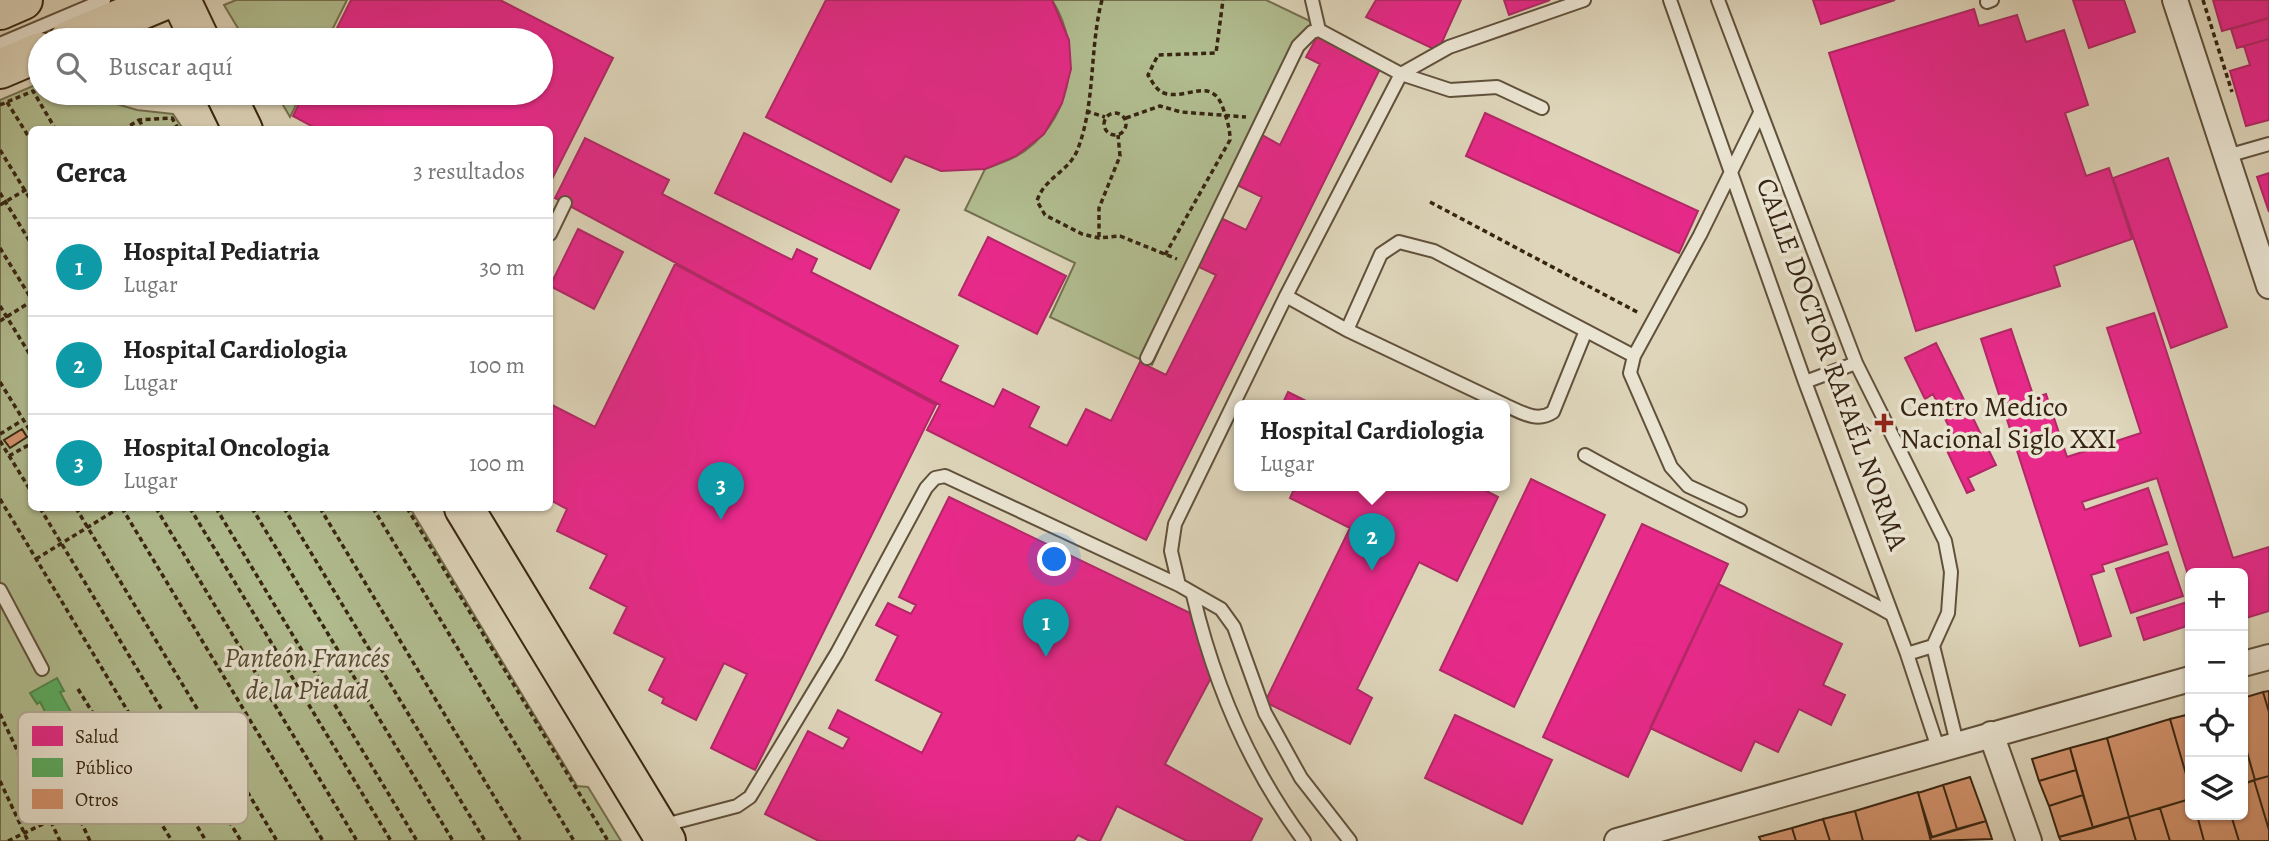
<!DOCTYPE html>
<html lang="es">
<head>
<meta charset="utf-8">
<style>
	:root { --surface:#fff; --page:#f6f6f6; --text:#222; --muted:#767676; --line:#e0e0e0; --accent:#0b8043 }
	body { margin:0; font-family:Alegreya,serif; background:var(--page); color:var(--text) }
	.controls { position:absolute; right:21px; bottom:21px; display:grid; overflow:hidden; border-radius:10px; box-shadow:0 2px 5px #0004 }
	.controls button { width:63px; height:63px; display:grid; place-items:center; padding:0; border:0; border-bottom:2px solid var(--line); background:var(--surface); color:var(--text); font:35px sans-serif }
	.you { position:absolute; left:1055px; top:560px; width:24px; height:24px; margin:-18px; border:5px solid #fff; border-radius:50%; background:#1a73e8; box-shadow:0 0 0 10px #1a73e833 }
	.badge { display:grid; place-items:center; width:46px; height:46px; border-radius:50%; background:var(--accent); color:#fff; font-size:23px; font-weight:700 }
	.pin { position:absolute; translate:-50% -58px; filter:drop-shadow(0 2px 4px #0008) }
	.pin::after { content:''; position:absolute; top:37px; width:24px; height:21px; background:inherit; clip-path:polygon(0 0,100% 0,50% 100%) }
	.popup { position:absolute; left:1234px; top:400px; width:276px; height:91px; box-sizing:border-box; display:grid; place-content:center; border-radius:10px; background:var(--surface); filter:drop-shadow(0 2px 5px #0005); font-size:23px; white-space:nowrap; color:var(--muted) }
	.popup b { font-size:26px; color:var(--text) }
	.popup::after { content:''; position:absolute; left:50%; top:100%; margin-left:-14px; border:14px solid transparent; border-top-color:var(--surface) }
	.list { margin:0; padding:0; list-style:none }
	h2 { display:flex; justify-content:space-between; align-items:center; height:91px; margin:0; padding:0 28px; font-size:30px }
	h2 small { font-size:23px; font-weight:400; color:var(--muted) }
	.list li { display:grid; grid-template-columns:46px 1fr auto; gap:21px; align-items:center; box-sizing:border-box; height:98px; padding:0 28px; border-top:2px solid var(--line) }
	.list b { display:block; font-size:26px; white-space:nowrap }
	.list p { margin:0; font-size:23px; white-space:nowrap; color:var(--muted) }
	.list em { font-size:23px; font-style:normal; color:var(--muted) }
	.icon { flex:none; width:38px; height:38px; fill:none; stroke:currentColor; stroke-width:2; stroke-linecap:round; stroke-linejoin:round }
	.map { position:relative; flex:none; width:2269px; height:841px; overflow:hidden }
	.search { position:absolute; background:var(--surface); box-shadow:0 2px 5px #0004; left:28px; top:28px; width:525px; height:77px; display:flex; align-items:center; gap:18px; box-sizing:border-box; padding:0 24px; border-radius:38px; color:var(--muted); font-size:26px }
	.panel { position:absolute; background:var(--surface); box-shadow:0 2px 5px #0004; left:28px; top:126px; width:525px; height:385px; border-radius:10px }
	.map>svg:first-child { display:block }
	.green { fill:#b1bd90; stroke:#747150; stroke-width:2 }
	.health { fill:#e7298a; stroke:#b22866; stroke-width:2 }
	.public { fill:#5aae61; stroke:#508549; stroke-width:2 }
	.building { fill:#d4936d; stroke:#372511; stroke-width:2 }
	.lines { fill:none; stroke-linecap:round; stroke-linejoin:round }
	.service-casing { stroke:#61513b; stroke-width:16 }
	.minor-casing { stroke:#61513b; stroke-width:28 }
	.primary-casing { stroke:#372511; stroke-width:42 }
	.path { stroke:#372511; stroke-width:3.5; stroke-dasharray:5 3.5; stroke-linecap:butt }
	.service { stroke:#eae4d2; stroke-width:12 }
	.minor { stroke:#eae4d2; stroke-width:24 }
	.primary { stroke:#ded5ba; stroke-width:38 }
	.poi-dot { fill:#8f2418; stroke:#eae4d2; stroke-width:2.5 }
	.labels { text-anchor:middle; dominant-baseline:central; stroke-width:7; stroke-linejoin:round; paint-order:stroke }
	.street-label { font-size:28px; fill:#372511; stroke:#eae4d2 }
	.poi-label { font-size:28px; fill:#372511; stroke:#eae4d2; text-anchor:start }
	.park-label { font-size:28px; font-style:italic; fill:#564b31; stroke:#eae4d2 }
	.key { fill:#eae4d2; stroke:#b4ab98; stroke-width:2 }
	.key-label { font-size:19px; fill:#372511 }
</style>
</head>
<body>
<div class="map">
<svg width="2269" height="841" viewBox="0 0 2269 841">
	<rect width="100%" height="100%" fill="#ded5ba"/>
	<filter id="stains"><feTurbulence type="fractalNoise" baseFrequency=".00286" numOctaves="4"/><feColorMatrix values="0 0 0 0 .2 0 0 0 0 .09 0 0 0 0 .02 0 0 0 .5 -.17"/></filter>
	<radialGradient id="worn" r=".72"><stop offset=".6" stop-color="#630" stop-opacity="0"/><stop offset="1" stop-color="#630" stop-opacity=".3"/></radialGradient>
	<path class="green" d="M236 0H347L327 40H245L224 5Z
		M1052 0H1266L1312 22 1262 121 1152 365 1050 317 1075 263 965 210 985 169C995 165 1006 162 1015 157 1071 126 1085 51 1052 0Z
		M40 83V93H79L137 110 173 114 183 129 32 130V508H410L577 786 588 787 621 841H0V100Z
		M276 93H302L290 117Z"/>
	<path class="health" d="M351 0H500L613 58 550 183V130H319L293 116 304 93H541V40H331Z
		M826 0H1052L1069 40 1071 69 1062 103 1044 134 1016 156 985 169 941 171 905 156 891 182 766 117Z
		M1376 0H1461L1438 51 1366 17Z
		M1504 0H1550L1509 15Z
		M1813 0H1895L1821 24Z
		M2073 0H2124L2135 32 2089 48Z
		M2213 0H2269V18L2222 31Z
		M1974 9 1979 26 2017 15 2026 42 2064 30 2088 105 2065 113 2086 176 2109 168 2132 239 2054 266 2060 286 1916 331 1829 53Z
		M2269 18V39L2237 48 2231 29Z
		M1318 35 1381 67 1146 540 927 430 940 405 555 198 585 138 669 180 662 194 792 260 797 249 817 259 811 272 958 346 940 381 994 407 1003 389 1039 407 1029 427 1067 446 1086 409 1111 421 1140 362 1166 375 1216 275 1197 266 1221 218 1246 230 1262 197 1237 185 1262 135 1280 145 1320 64 1306 57Z
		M2269 39V120L2246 126 2230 71 2250 65 2244 46Z
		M1485 113 1698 211 1679 253 1466 156Z
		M744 133 899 210 870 269 715 193Z
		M2168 158 2227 327 2171 348 2113 178Z
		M2269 173V212L2257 177Z
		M578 229 623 252 594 309 550 286Z
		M988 237 1066 276 1037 334 959 295Z
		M675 264 936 405 755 770 711 748 747 674 724 663 696 720 662 703 664 698 649 690 665 658 614 633 627 607 590 588 607 555 557 531 567 509 550 500V404L595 427Z
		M2154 313 2233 558 2269 547V611L2243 619V573H2190V581L2157 478 2082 502 2085 510 2148 488 2167 544 2102 565 2104 571 2091 575 2111 636 2080 646 1981 339 2011 329 2034 398 2046 394 2067 457 2141 433 2107 328Z
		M1936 343 1996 465 1968 478 1974 490 1967 493 1941 438 1952 433 1933 394 1925 399 1905 358Z
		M1288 392 1314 405H1282Z
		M1531 479 1605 515 1514 707 1440 670Z
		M1296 485H1475L1498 497 1457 581 1419 562 1357 689 1372 698 1350 744 1265 702 1350 528 1290 498Z
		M949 497 1190 613 1211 678 1165 764 1262 819 1251 841H1187L1117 806 1100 841H1090L1078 835 1074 841H819L765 814 808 731 843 749 849 738 829 728 838 710 922 753 942 713 876 680 898 636 876 625 888 603 911 614 916 605 899 597Z
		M1642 524 1728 564 1628 777 1543 737Z
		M2168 552 2183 596 2131 613 2116 569Z
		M1718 584 1842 644 1823 685 1845 695 1831 725 1799 709 1778 752 1755 741 1741 771 1650 728Z
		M2190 601V625L2144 640 2137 618Z
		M1455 715 1552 760 1522 824 1425 778Z"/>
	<path class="public" d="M57 678 64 691 60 692 77 723 87 718 95 733 89 737 93 745 89 758 80 763 66 760 62 752 56 754 48 739 57 734 40 702 37 704 30 693Z"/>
	<path class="building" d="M22 429 27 437 10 448 4 440Z
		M2269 691V712L2263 692Z
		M2263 692 2269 712V776L2255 780 2243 738V698Z
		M2190 714V788L2170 719Z
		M2170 719 2190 788V799L2129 817 2107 738Z
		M2107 738 2129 817 2093 828 2070 748Z
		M2243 738 2255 780 2243 784Z
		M2070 748 2076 770 2039 781 2032 759Z
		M2076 770 2083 795 2049 806 2039 781Z
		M2269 776V830L2254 780Z
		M1970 777 1986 821 1957 829 1943 785Z
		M2254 780 2269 830V841H2239L2231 815H2243V784Z
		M1943 785 1957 829 1932 837 1918 793Z
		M1918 792 1931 841H1863L1855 811Z
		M2083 795 2093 828 2059 837 2049 806Z
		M2190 799V815H2197L2204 841H2170L2160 808Z
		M2160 808 2170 841H2136L2129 817Z
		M1855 811 1863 841H1830L1823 819Z
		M2197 815H2231L2239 841H2204Z
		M2129 817 2136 841H2061L2059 837Z
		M1823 819 1830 841H1796L1792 828Z
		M1986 821 1992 839 1931 841 1930 838Z
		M1792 828 1796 841H1761L1759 837Z"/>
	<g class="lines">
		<defs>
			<path id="service" d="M1312 0 1319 30
				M1670 0 1805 382 1907 654 1938 748
				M1718 0 1856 363 1945 541 1951 572 1948 613 1933 646 1957 743
				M1987 2 1992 0
				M0 44 104 0
				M2227 156 2269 144
				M550 234 565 203
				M1286 296 1347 330
				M1147 358 1298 46 1312 32 1319 30 1401 74 1450 90 1497 87 1542 108
				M1805 382 1856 363
				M1505 405 1347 330 1381 254 1399 242 1434 251 1634 356
				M1505 405C1521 412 1537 423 1553 412L1585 333
				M1585 455C1685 511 1791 558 1891 614
				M1740 510 1688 486 1671 467 1630 373 1634 356 1700 235 1760 113
				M1179 585 1171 551 1175 524 1286 296 1401 74 1449 47 1584 0
				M0 590 42 669
				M1193 595C1214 684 1249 767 1304 841
				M1907 654 1933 646
				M661 826 737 806 750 797 837 653 926 488 935 478 945 476 1179 585 1221 609 1234 627 1265 713 1301 778 1350 841"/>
			<path id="minor" d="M2175 0 2269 286
				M2243 664 2269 657
				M1991 734 2029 841
				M1617 841 2190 679"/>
			<path id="primary" d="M181 0 200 40
				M0 10 23 0
				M69 40 165 0
				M0 69 40 52
				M225 93 243 130
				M464 508 666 841"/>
		</defs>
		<use href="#service" class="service-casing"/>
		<use href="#minor" class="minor-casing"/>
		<use href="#primary" class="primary-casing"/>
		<path class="path" d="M1102 0C1089 49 1096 104 1077 151 1068 172 1044 178 1037 201L1045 215 1082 234 1099 238 1120 236 1177 259
			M2203 0 2232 92
			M7 102 32 142
			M0 105 33 91 56 130
			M1086 111 1105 117
			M1104 124a11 11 0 1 1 22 0a11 11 0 1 1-22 0Z
			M1126 118 1160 106 1181 112 1246 117
			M139 120 145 130
			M123 130 139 120 172 118 179 130
			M0 150 32 202
			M0 193 32 245
			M1430 202 1639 313
			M0 205 32 186
			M1099 237V208L1120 156 1118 135
			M0 248 32 300
			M1165 255 1230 140C1230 128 1227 120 1223 108 1212 77 1190 98 1167 94 1157 92 1153 83 1148 75L1158 55 1216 53 1223 0
			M0 306 32 358
			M0 321 32 301
			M0 382 32 434
			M0 434 23 420
			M0 441 32 493
			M9 456 32 443
			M0 499 206 841
			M40 508 241 841
			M76 508 277 841
			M122 508 323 841
			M156 508 357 841
			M190 508 391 841
			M216 508 417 841
			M252 508 453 841
			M284 508 485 841
			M320 508 521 841
			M373 508 574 841
			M407 508 608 841
			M36 559 119 508
			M78 689 172 841
			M0 714 60 841
			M0 781 28 841
			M77 813 90 841
			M8 841 51 820"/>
		<use href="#service" class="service"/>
		<use href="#minor" class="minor"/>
		<use href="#primary" class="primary"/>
	</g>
	<path class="poi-dot" d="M1880.5 412.5h7v7h7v7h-7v7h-7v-7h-7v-7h7z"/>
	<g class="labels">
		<g class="street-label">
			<text transform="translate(1832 364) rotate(70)">CALLE DOCTOR RAFAÉL NORMA</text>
		</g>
		<g class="poi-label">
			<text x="1900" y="407">Centro Medico<tspan x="1900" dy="32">Nacional Siglo XXI</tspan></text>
		</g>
		<g class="park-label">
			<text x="307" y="658">Panteón Francés<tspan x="307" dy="32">de la Piedad</tspan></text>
		</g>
	</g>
	<rect x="18" y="712" width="230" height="112" rx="10" class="key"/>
	<rect x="32" y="726" width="31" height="20" fill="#e7298a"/>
	<rect x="32" y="758" width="31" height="19" fill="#5aae61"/>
	<rect x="32" y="789" width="31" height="20" fill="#d4936d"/>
	<g class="key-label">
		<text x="75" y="743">Salud</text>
		<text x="75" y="774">Público</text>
		<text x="75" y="806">Otros</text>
	</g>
	<rect width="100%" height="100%" filter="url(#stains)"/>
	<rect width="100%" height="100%" fill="url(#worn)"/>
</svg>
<div class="controls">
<button>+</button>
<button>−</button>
<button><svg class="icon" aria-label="locate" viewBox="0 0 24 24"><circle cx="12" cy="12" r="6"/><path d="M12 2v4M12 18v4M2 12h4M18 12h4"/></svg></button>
<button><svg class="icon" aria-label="layers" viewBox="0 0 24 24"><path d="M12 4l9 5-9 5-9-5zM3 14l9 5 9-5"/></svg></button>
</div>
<div class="you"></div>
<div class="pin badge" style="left:1046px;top:657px;background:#0f9aa8">1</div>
<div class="pin badge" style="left:1372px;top:571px;background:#0f9aa8">2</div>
<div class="popup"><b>Hospital Cardiologia</b>Lugar</div>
<div class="pin badge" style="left:721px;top:520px;background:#0f9aa8">3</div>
<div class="search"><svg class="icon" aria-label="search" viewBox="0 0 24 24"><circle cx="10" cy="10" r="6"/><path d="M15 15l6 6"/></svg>Buscar aquí</div>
<section class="panel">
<h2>Cerca<small>3 resultados</small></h2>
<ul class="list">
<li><span class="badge" style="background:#0f9aa8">1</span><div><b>Hospital Pediatria</b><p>Lugar</p></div><em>30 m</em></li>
<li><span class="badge" style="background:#0f9aa8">2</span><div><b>Hospital Cardiologia</b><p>Lugar</p></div><em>100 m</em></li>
<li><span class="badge" style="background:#0f9aa8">3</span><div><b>Hospital Oncologia</b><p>Lugar</p></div><em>100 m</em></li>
</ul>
</section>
</div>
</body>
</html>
